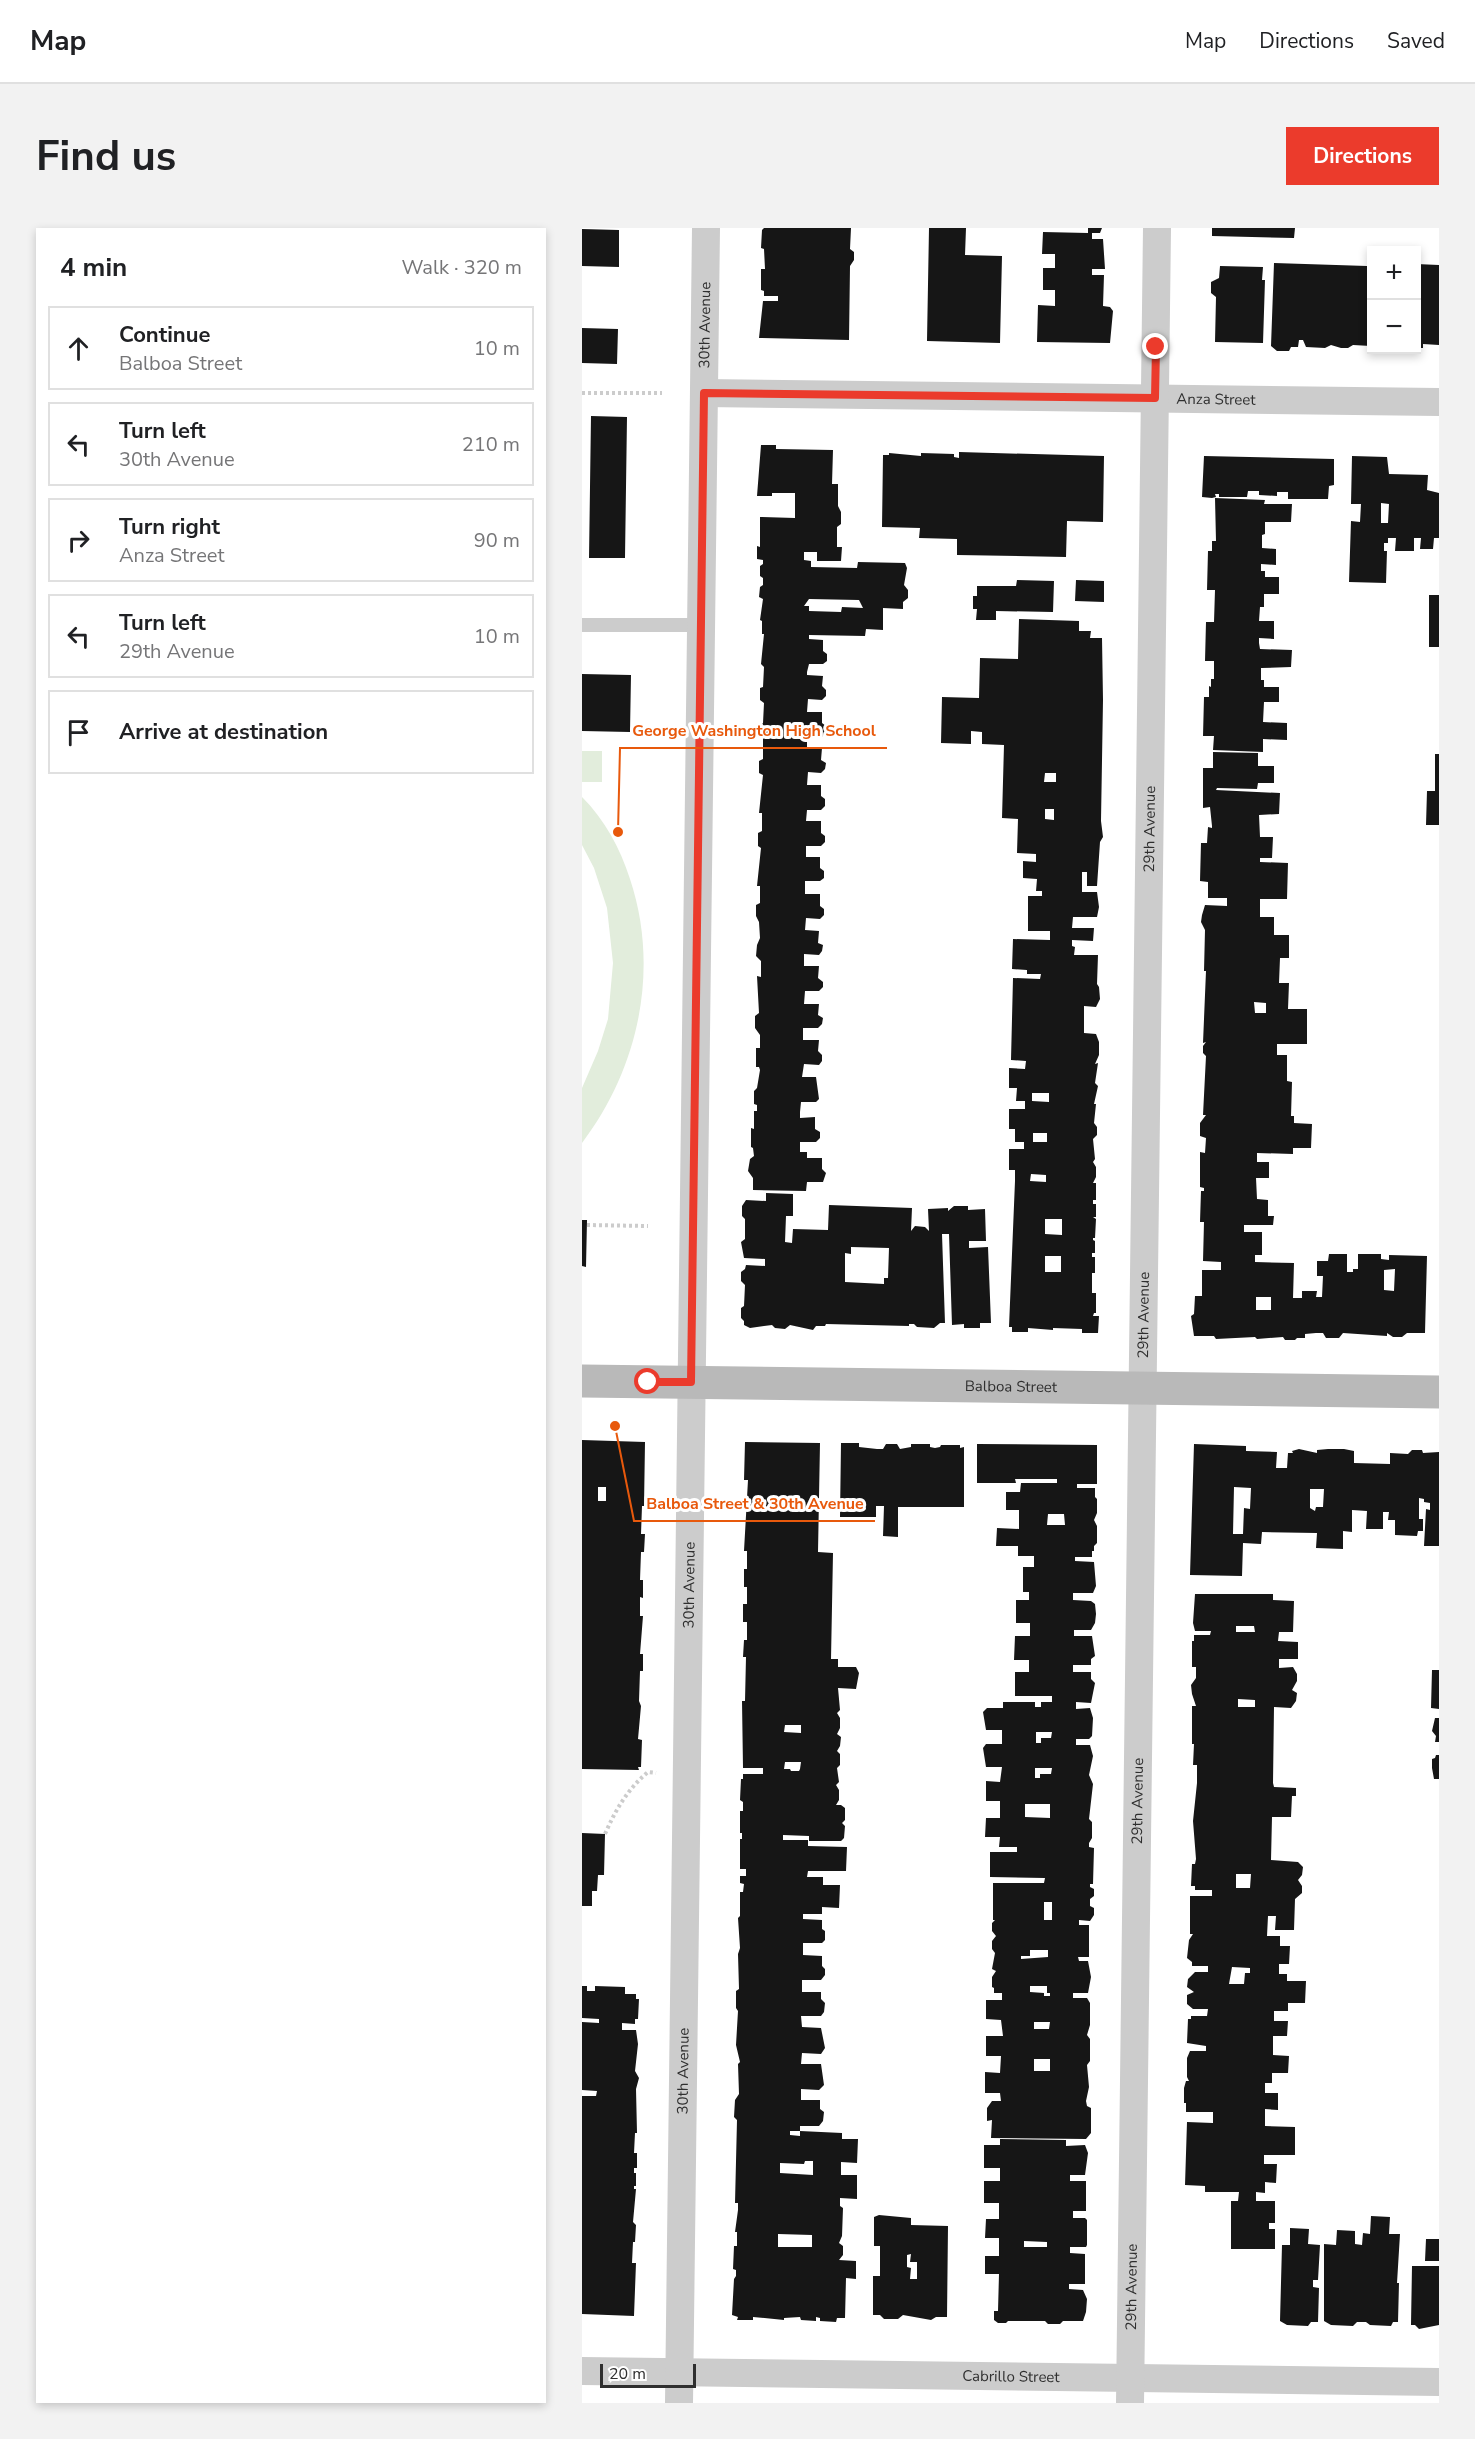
<!DOCTYPE html>
<html lang="en">
<head>
<meta charset="utf-8">
<style>
	:root { --surface:#fff; --page:#f2f2f2; --text:#202124; --muted:#757577; --line:#e0e0e0; --accent:#eb3b2c }
	body { margin:0; font-family:"Nunito Sans",sans-serif; background:var(--page); color:var(--text) }
	.controls { position:absolute; right:18px; top:18px; display:grid; overflow:hidden; border-radius:0px; box-shadow:0 3px 9px #0003 }
	.controls button { width:54px; height:54px; display:grid; place-items:center; padding:0; border:0; border-bottom:2px solid var(--line); background:var(--surface); color:var(--text); font:30px sans-serif }
	.scale { position:absolute; left:18px; bottom:15px; width:96px; box-sizing:border-box; padding-left:6px; border:3px solid #2f2f2f; border-top:0; font-size:16px; line-height:21px; white-space:nowrap; color:#2f2f2f; -webkit-text-stroke:4px #fff; paint-order:stroke }
	.stop { position:absolute; width:18px; height:18px; margin:-14px; border:4px solid #eb3b2c; border-radius:50%; background:#fff }
	.stop.end { background:#eb3b2c; border-color:#fff; box-shadow:0 2px 6px #0008 }
	.list { margin:0; padding:0; list-style:none }
	h2 { display:flex; justify-content:space-between; align-items:center; height:78px; margin:0; padding:0 24px; font-size:26px }
	h2 small { font-size:20px; font-weight:400; color:var(--muted) }
	.list li { display:grid; grid-template-columns:39px 1fr auto; gap:18px; align-items:center; box-sizing:border-box; height:84px; margin:0 12px 12px; padding:0 12px; border:2px solid var(--line); border-radius:0px }
	.list b { display:block; font-size:22px; white-space:nowrap }
	.list p { margin:0; font-size:20px; white-space:nowrap; color:var(--muted) }
	.list em { font-size:20px; font-style:normal; color:var(--muted) }
	.icon { flex:none; width:33px; height:33px; fill:none; stroke:currentColor; stroke-width:2; stroke-linecap:round; stroke-linejoin:round }
	.map { position:relative; flex:none; width:857px; height:2175px; overflow:hidden; border-radius:0px }
	header { display:flex; align-items:center; gap:36px; box-sizing:border-box; height:84px; padding:0 30px; background:var(--surface); border-bottom:2px solid var(--line) }
	header strong { font-size:28px }
	nav { display:flex; gap:33px; margin-inline-start:auto; font-size:21px }
	.intro { display:flex; align-items:center; justify-content:space-between; box-sizing:border-box; height:144px; padding:0 36px }
	h1 { margin:0; font-size:42px }
	.button { padding:15px 27px; border-radius:0px; background:var(--accent); color:#fff; font-size:21px; font-weight:700 }
	main { display:flex; gap:36px; padding:0 36px }
	aside { flex:1; background:var(--surface); border-radius:0px; box-shadow:0 3px 9px #0003 }
	.map>svg:first-child { display:block }
	.green { fill:#e2eddc }
	.building { fill:#161616; fill-rule:evenodd }
	.lines { fill:none; stroke-linecap:round; stroke-linejoin:round }
	.path { stroke:#ccc; stroke-width:4; stroke-dasharray:3 3; stroke-linecap:butt }
	.lane { stroke:#ccc; stroke-width:14 }
	.street { stroke:#ccc; stroke-width:28 }
	.secondary { stroke:#b9b9b9; stroke-width:33 }
	.route { stroke:#eb3b2c; stroke-width:8 }
	.labels { text-anchor:middle; dominant-baseline:central; stroke-width:6; stroke-linejoin:round; paint-order:stroke }
	.street-label { font-size:15px; fill:#2f2f2f; stroke:#fff }
	.leader { fill:none; stroke:#e8590c; stroke-width:2 }
	.callout-dot { fill:#e8590c; stroke:#fff; stroke-width:2 }
	.callout-label { font-size:16px; text-anchor:middle; font-weight:bold; fill:#e8590c; stroke:#fff; stroke-width:6; stroke-linejoin:round; paint-order:stroke }
</style>
</head>
<body>
<header>
<strong>Map</strong>
<nav><a>Map</a><a>Directions</a><a>Saved</a></nav>
</header>
<div class="intro"><h1>Find us</h1><a class="button">Directions</a></div>
<main>
<aside>
<h2>4 min<small>Walk · 320 m</small></h2>
<ul class="list">
<li><svg class="icon" aria-label="ahead" viewBox="0 0 24 24"><path d="M12 20V5M6 11l6-6 6 6"/></svg><div><b>Continue</b><p>Balboa Street</p></div><em>10 m</em></li>
<li><svg class="icon" aria-label="left" viewBox="0 0 24 24"><path d="M17 20v-9H6M10 6l-5 5 5 5"/></svg><div><b>Turn left</b><p>30th Avenue</p></div><em>210 m</em></li>
<li><svg class="icon" aria-label="right" viewBox="0 0 24 24"><path d="M7 20v-9h11M14 6l5 5-5 5"/></svg><div><b>Turn right</b><p>Anza Street</p></div><em>90 m</em></li>
<li><svg class="icon" aria-label="left" viewBox="0 0 24 24"><path d="M17 20v-9H6M10 6l-5 5 5 5"/></svg><div><b>Turn left</b><p>29th Avenue</p></div><em>10 m</em></li>
<li><svg class="icon" aria-label="arrive" viewBox="0 0 24 24"><path d="M6 21V4h12l-3 4 3 4H6"/></svg><div><b>Arrive at destination</b></div></li>
</ul>
</aside>
<div class="map">
<svg width="857" height="2175" viewBox="0 0 857 2175">
	<rect width="100%" height="100%" fill="#fff"/>
	<path class="green" d="M0 523H20V554H0Z
		M0 569C23 592 38 620 48 651 78 741 57 840 0 915V860L16 823 26 791 31 735 25 680 12 640 0 617Z"/>
	<path class="building" d="M182 0H269L268 21 272 24V32L268 38 267 112 177 110 181 73H196V68H182V63L179 62V41H183L182 21 179 20 180 2Z
		M347 0H384L383 27 420 28 418 115 345 113Z
		M506 0H520L518 5H510V11H521L523 41H510V47H522L521 78 528 79 531 83 528 115 455 114 456 77 473 78V62H461V40H473V26H460L461 4 506 5Z
		M630 0H713L712 10 630 8Z
		M0 1 37 2V39L0 38Z
		M692 35 785 38 786 35H789V118L771 117 766 120H759L749 117 743 120 724 119 721 112H717L716 119H709L707 123H695L689 118Z
		M834 36 857 37V117L841 116V120H834Z
		M638 38 681 39 680 52H683L681 115 633 114 634 69 629 65V54L637 50Z
		M0 100 36 101 35 136 0 135Z
		M9 188 45 189 43 330H7Z
		M179 217H194V221L251 222 250 256H256V278L259 284V296L255 299V319H260L259 333H235V324H222V332L229 333V339L275 340 276 334 323 335 325 340 322 357 326 362V370L321 374V381L301 380V402L284 401 283 408 227 407V411L241 412V423L245 426V433L241 436H227L225 444V447L241 448 240 458 244 462V468L240 472 226 471 225 484H240V495L244 498V504L240 509 225 508V520H240L239 532 244 535 243 541 239 545 226 544 225 557H239V568L243 571V578L239 582H225L224 593H239V605L243 608V614L239 618H224V629H238V640L242 643V650L238 653H223V666H238V678L242 681V687L238 691 224 690 223 702 237 703 236 715 241 717 240 723 237 727 222 726V738H237L236 750 241 754V759L237 763H223L222 776H237L236 787 241 790 240 796 236 800H221V812H237L236 823 240 827V833L237 837 222 836 220 849H234L237 871 234 874H219L218 884V890L233 889V901L238 904V910L234 914H218V924H225V930H240V941L244 945 241 954H225L224 963 171 962V950L166 943 168 931 172 928 171 920 169 919V900L172 901V883H175V877L172 876V863L175 860 178 842 177 839H174V820H178V807L173 800V788L177 785 175 748 179 749V733L174 728 175 717 178 710 177 694 174 688V677L178 675V658H175L179 620 176 618V605L180 603V585H177L181 547 177 545V533L181 531V510L178 508V497L181 495 182 475 178 472V460L181 459 182 439 179 436 182 406H180V393L178 392 181 371 177 369 178 359 181 357V350L178 348V338L181 336V332L175 331V318L178 319V289L213 290V265H190V268H175ZM227 371 277 372 281 380 260 379 259 384 227 383V378H222Z
		M377 224 522 228 521 294 485 293 484 329 375 327V311L337 310 338 300 300 299 301 227H307V225L339 228V225L372 226V229L377 230Z
		M622 228 752 231V257L747 258 746 271H706V264H695V268L677 267V263H666L665 269H637V266H633L634 269 630 270 620 269Z
		M770 228 805 229 807 246 846 247 845 262 857 265V310H852L851 321H838L839 310H832V323H813L814 310H806V315H802V323H805L804 355 767 354 769 293 778 294 779 276H769ZM799 275 807 276 806 295H799Z
		M633 270 683 272 682 276H710L709 294H683V306L680 307V320L694 321V337L679 336V343H683V349H697V366H682V379H678L677 393H692V411L677 410V415L678 421 710 422 709 439 679 440V452H682V459H697V474H682L681 494 705 495V512L681 511V524L631 522 632 508H621L622 469H627V458L629 459V451H632V433H623L624 394H632L633 362H625L626 323H630V313H634Z
		M435 352 472 353 471 384 414 383V392H394L395 381H391V368H395V358H434Z
		M494 352 522 353V374L493 373Z
		M847 367H857V419H847Z
		M437 391 497 393V403H509L508 410H520L521 472 519 593 521 609 518 614 515 658H505V644H500V664H515L517 679 515 689H491L490 700H512L511 713 490 712V718L493 719 492 727H516L515 756 517 759 518 771 514 779 502 778V805L514 806 517 814V827L513 836 516 835 513 855 516 858 512 876H514L512 895 515 899V907L511 911 513 931 511 934 514 939V949L511 955H514V972H511V976H514V989H511L514 991 513 1010H511V1012L513 1013V1025H510V1029H513V1045H510V1065H514V1085H512L511 1088H517L516 1105H500V1101L471 1100V1102L446 1100V1104H430V1099H427L433 953V942H427V921H442V914H433V901H427V881H443V873H434L435 860H427V840L443 841 444 833 429 832 431 750 458 751 459 746H445V742L430 741 431 711 468 712V703H446V668H460V663H454L455 651 441 650V633L454 634V626L435 625 436 591 420 590 422 517 400 516V504L389 503V516L359 515 360 469 397 470 398 430 436 431ZM463 545H474V554H462ZM463 581H472V592L463 591ZM450 865H467V874L450 873ZM451 905H465V914H451ZM449 946 464 947V954L448 953ZM463 991H480V1007L463 1006ZM463 1028H479V1044H463Z
		M0 446 49 447 48 504 0 503Z
		M631 524 676 525V538H692V555H676L675 561 635 560 634 562 698 565 697 586 677 587 678 609H691L690 630H678V634L706 635 705 671H678V689H692V707H707V730H698L697 755H707L706 781H725V816H695V827H705V853L710 854 709 888H712V895L730 896 729 920H711V926L675 925V934H687V950H674L675 971 686 972V988H692L691 997H662V1004H680V1027H673V1034L712 1035 711 1070H720V1063H735L734 1069H740L741 1048H735V1033H746L747 1026H765V1044H771V1041H776V1026H799V1031L807 1032V1027L845 1028 843 1105H825L820 1109H811L805 1105V1108L761 1105 757 1110H744L741 1105H734L723 1106V1110H715L713 1112H703L701 1109 675 1111 673 1109 634 1111 632 1108H612L609 1088 612 1086 613 1068H620V1042H639V1034L621 1033 622 994H618L619 963H622V960L618 959V924L623 925 624 910 618 908V895L624 887H621L624 828 621 825V818L624 814 621 815 624 743H622L623 702 619 694 620 687 623 677 645 678V670H626V654L618 653 619 615H625L626 599 630 600V598L628 579 621 580V540H631ZM672 774 684 775V785H673ZM813 1041 812 1063 802 1062V1042ZM674 1069H689V1082H674Z
		M853 526H857V597H844L845 563H853Z
		M184 965 211 966V988H204L203 1014 210 1015 211 1001 246 1002 247 977 330 980 329 1003 333 998 343 999 347 1003 346 981 366 980V983L372 978H386V982L403 981 404 1013H387V1020L406 1019 409 1095H398V1100H382V1096L370 1097 367 1006H360L363 1095H358L352 1100 335 1099 332 1096H327V1098L244 1096 243 1098H234L231 1102 208 1097 203 1101 193 1100 190 1097 168 1100 162 1097V1093L159 1090V1080L162 1078 163 1057 159 1053V1044L163 1041 164 1037 183 1038V1031L162 1030 159 1014 163 1011V991L160 988V978L164 972 184 973ZM269 1019 307 1020 306 1050H302V1056L263 1054V1025L269 1026Z
		M0 992H5L4 1039 0 1038Z
		M0 1212 63 1214 62 1278H60L59 1306H63L62 1324H59L58 1352H61V1370L58 1369V1388H61L58 1426H61V1443H58L57 1473 59 1478 56 1511 60 1512 59 1539H56L57 1542 0 1541ZM16 1259H24V1273H16Z
		M163 1214 238 1215 236 1324 251 1325 249 1431H256V1439H274L277 1445 274 1461 256 1460 258 1482 255 1485 258 1490V1500L255 1506 259 1509 258 1518 255 1523 258 1526V1537L255 1540 257 1554 254 1557 257 1562V1572L254 1577H259L263 1580V1592L260 1595 263 1598 262 1610 259 1613H227V1608L201 1607V1612H226V1618L265 1619 264 1643H226L225 1649H241V1657H258L257 1680 240 1679V1686H221V1691L240 1692V1701L243 1703V1712L240 1715H221V1727L240 1728V1738L243 1741V1747L239 1752H220V1764H239V1771L243 1775 242 1784 239 1788H219L220 1799 239 1800 243 1820 239 1826 220 1825 219 1836H239L242 1857 237 1862 219 1861V1872H238V1881L242 1884 241 1893 237 1898H218V1903H208V1907L218 1908V1903L260 1905V1911H276L275 1935 259 1934V1947H275V1971L258 1970V1978L261 1980 260 2008 257 2015 261 2018V2027L257 2032 274 2033V2051L264 2050 263 2090H255L254 2094 238 2093V2090L234 2089V2093L219 2092 218 2089 202 2090V2092L171 2089V2092H155L156 2089 150 2087 152 2051 154 2048V2042L151 2041 152 2018H155V2004H153L156 1982V1975H153L155 1892 152 1889 153 1872 157 1866 156 1836 158 1834 154 1817 156 1783 154 1780V1763L157 1761 156 1726 158 1720 156 1690 158 1688V1664H161L162 1656 158 1655V1648H164V1641H158V1611H160V1605H158V1583H161V1574L158 1572 159 1551H161V1546H181V1540H161L160 1473H163L164 1429H161L162 1412H165V1394H161V1376H165V1359H162V1341H165V1323H162L166 1252H162ZM203 1497H219V1505L202 1504ZM203 1534H219L218 1541 217 1543H209L208 1541H202ZM223 1933H231V1947L198 1945V1935L222 1936ZM196 2006 230 2007V2019H196Z
		M259 1215H277V1219L295 1221H301L304 1216H315L318 1221 329 1219V1216H348V1219L353 1220 358 1219 359 1217H378V1220L382 1219V1279H316V1309L301 1308 302 1278H294V1289H258Z
		M395 1216 515 1217V1256H495V1260H513V1269L515 1271V1285L512 1292 515 1298V1315L512 1318V1323H510V1329H493V1333L512 1334 514 1358 511 1365H491V1372L509 1373 513 1376 514 1386 513 1395 509 1402H492V1408H510L513 1428 509 1431V1437H491V1444H509V1451L513 1455 509 1475 494 1474V1481L508 1480 511 1490 510 1508 507 1511H494V1517H508L511 1528 507 1547 511 1556 507 1591 510 1594V1610L507 1615V1619L512 1620 511 1656H508V1659L512 1661V1668L508 1671V1678L512 1680V1687L508 1693 497 1692V1697H507V1729H496L497 1733H506L509 1749 506 1765H491V1770H505L508 1775V1797L505 1807 508 1811V1833L505 1837 507 1859 504 1873 505 1878 509 1880V1905L504 1911 409 1910 410 1892 405 1893V1880L410 1873H419L418 1865H403V1844L418 1845 419 1828H404V1808H421L419 1792 404 1791V1772H420V1765H412V1760L410 1759V1749L414 1743 410 1741 413 1725 410 1721V1713L414 1708 410 1703V1695L413 1692H411V1655H462L463 1650 408 1649V1624H435V1619H417L418 1609H403L404 1590H418V1573H404V1553L418 1554 420 1539H404L401 1520 404 1516H420V1502H404L401 1484 405 1480H421V1474H453V1479H459V1474H470V1468H433V1444H447V1432H432L433 1408H448V1395H434V1372H447V1364H441V1339H452V1328H436V1318H414L415 1300 437 1301V1282H424V1264H438L439 1255H475V1251H433L434 1255H395ZM466 1286H482L483 1297H465ZM454 1504H470L469 1510H459V1515H454ZM453 1540H470L469 1546H458V1550H453ZM443 1576H468V1590L443 1589ZM462 1674H470V1692H462ZM448 1722H466V1729L439 1731V1728H448ZM448 1758H465V1765H468V1768H462V1765L448 1764ZM452 1794H468L467 1801H452ZM452 1831H468V1843H452Z
		M612 1216 664 1218V1223L695 1224 694 1240H705L706 1225H711L710 1223 717 1221 735 1225V1222L746 1221H762L772 1223V1235L808 1236V1225L826 1226 830 1222H840L841 1225 857 1224V1318H842L844 1281 848 1282V1275L842 1274V1271L837 1270V1291H841V1303H836L835 1308 813 1307V1292H806L807 1284H801V1301H784L785 1283 770 1282V1304L761 1303V1321L734 1320 735 1305 680 1304 679 1316 661 1315 660 1348 608 1347ZM652 1259 669 1260 668 1281 662 1280 661 1306H651ZM728 1261H742L741 1279H734L733 1283 728 1280Z
		M613 1366H691V1372L712 1373 711 1404H697L696 1413 716 1414V1431H697V1440L711 1439 715 1446V1453L710 1462 715 1465 714 1473 709 1480 692 1479 691 1555 692 1559 714 1560V1568H710L709 1589H690L689 1632 716 1634 721 1639 720 1647 716 1652 720 1658V1665L713 1671 712 1702H693L694 1688H686L685 1708H698V1718H708L707 1736H697V1746H705V1753H724L723 1775H706V1783H692V1793H706L705 1808H691V1827L707 1828 706 1845H690V1855H683V1865H696V1882L683 1881V1898L713 1899V1927H682V1936H695L694 1955 683 1954V1965L674 1964V1973H693V1995H687V2001H693V2021H649V1973H656L657 1964H623V1958L603 1957 605 1894 631 1895V1884H604V1875H602V1860L604 1853H607L605 1849V1830L608 1823H624V1818L605 1815 606 1791H609V1788H625L626 1781H611L605 1776V1767L612 1764 605 1759 606 1751 613 1744H626V1738H610V1734L605 1730 607 1712 611 1706H608V1668H630V1662H613V1658H609L610 1636H613L614 1631 611 1593 615 1555V1537H611L612 1516H610V1478H614L610 1466 609 1457 614 1450V1439H610V1413H612V1407H628L629 1403H613L611 1395ZM654 1398H672L673 1404H654ZM656 1471 673 1472V1479H656ZM654 1646H669L668 1660H654ZM650 1739 668 1740V1745H663L662 1756H647Z
		M850 1442H857V1481L849 1480Z
		M853 1490H857V1514H853L854 1508 850 1503Z
		M854 1527H857V1551H852L850 1540V1531L853 1530Z
		M0 1605 23 1606 22 1647H16L15 1663H10V1678H0Z
		M0 1758H5V1763H13V1758L43 1759V1766H54V1771H57L56 1791H53V1796L40 1795V1802H54L56 1816 53 1843 57 1850 54 1861 55 1905H53L52 1925H55V1940H52V1945H54V1958H52V1961H54L51 1994 54 1997 53 2014H51L50 2035H54L52 2088 0 2086V1868H14L15 1863 0 1862V1794L17 1795V1791L0 1790Z
		M418 1911 484 1912V1918L503 1917 506 1925 503 1947H488V1953H504V1983H491V1990H503L505 1992V2017L504 2019H488V2025L503 2026V2056H487V2061L501 2062 505 2071 504 2084 501 2093H481L478 2096H466L463 2093H426L424 2095H416L412 2092V2083H416L417 2046H403V2028H417V2010H403L404 1991H417V1975H402V1953H418V1940H402V1917H418ZM442 2013 465 2014V2019H442Z
		M297 1987 329 1990V1997L366 1998 365 2089H354L349 2092 321 2087 316 2091H302L298 2087H291V2048H298V2018H292V1989ZM329 2026 328 2034H335V2051H328L329 2040 325 2039V2027Z
		M789 1988 808 1989 807 2006H818L815 2055H817L816 2094H811L809 2098 788 2097 784 2094H775L771 2098 749 2097 742 2093V2016L754 2017 755 2002 773 2003V2016L780 2017 781 2005 788 2006Z
		M708 2000 727 2001 726 2016 738 2017 736 2052H731V2059L737 2060 736 2094H729L726 2098 705 2097 698 2093 700 2017H708Z
		M844 2011H857V2033H843Z
		M830 2038H857V2097L837 2101 833 2097H829Z"/>
	<g class="lines">
		<path class="path" d="M0 165H80
			M5 997 66 998
			M23 1606C34 1581 45 1562 66 1544L74 1545"/>
		<path class="lane" d="M0 397H119"/>
		<g class="street">
			<path id="s1" d="M122 165 857 174"/>
			<path id="s2" d="M0 2143 857 2154"/>
			<path id="s3" d="M97 2175 124 0"/>
			<path id="s4" d="M548 2175 575 0"/>
		</g>
		<path class="secondary" id="s5" d="M0 1153 857 1164"/>
	</g>
	<g class="lines">
		<path class="route" d="M66 1154H109L122 165 573 170 574 119"/>
	</g>
	<g class="labels">
		<g class="street-label">
			<text stroke="none"><textPath href="#s3" startOffset="2078">30th Avenue</textPath></text>
			<text stroke="none"><textPath href="#s1" startOffset="512">Anza Street</textPath></text>
			<text stroke="none"><textPath href="#s4" startOffset="1574">29th Avenue</textPath></text>
			<text stroke="none"><textPath href="#s4" startOffset="1088">29th Avenue</textPath></text>
			<text stroke="none"><textPath href="#s5" startOffset="429">Balboa Street</textPath></text>
			<text stroke="none"><textPath href="#s3" startOffset="818">30th Avenue</textPath></text>
			<text stroke="none"><textPath href="#s4" startOffset="602">29th Avenue</textPath></text>
			<text stroke="none"><textPath href="#s3" startOffset="332">30th Avenue</textPath></text>
			<text stroke="none"><textPath href="#s4" startOffset="116">29th Avenue</textPath></text>
			<text stroke="none"><textPath href="#s2" startOffset="429">Cabrillo Street</textPath></text>
		</g>
	</g>
	<path class="leader" d="M36 604L38 520H305M33 1198L52 1293H293"/>
	<g class="callout-dot">
		<circle cx="36" cy="604" r="6"/>
		<circle cx="33" cy="1198" r="6"/>
	</g>
	<g class="callout-label">
		<text x="172" y="508">George Washington High School</text>
		<text x="173" y="1281">Balboa Street &amp; 30th Avenue</text>
	</g>
</svg>
<div class="controls">
<button>+</button>
<button>−</button>
</div>
<div class="scale">20 m</div>
<div class="stop" style="left:66px;top:1154px"></div>
<div class="stop end" style="left:574px;top:119px"></div>
</div>
</main>
</body>
</html>
